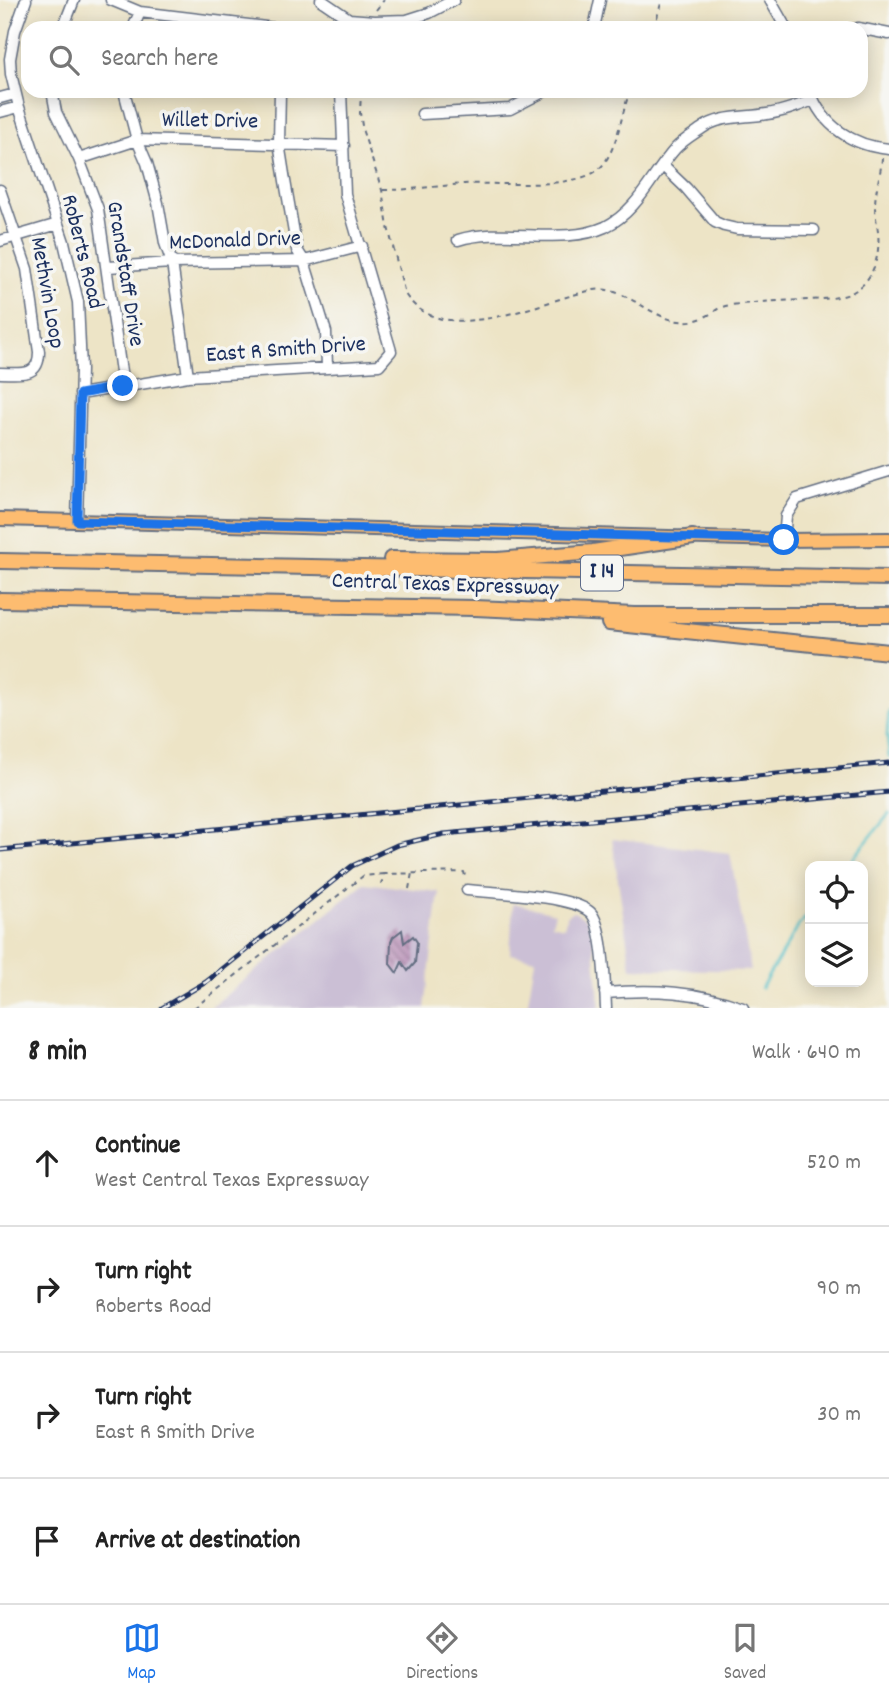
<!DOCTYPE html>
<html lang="en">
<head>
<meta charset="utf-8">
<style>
	:root { --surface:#fff; --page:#f2f2f2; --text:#222; --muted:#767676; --line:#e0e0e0; --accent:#1a73e8 }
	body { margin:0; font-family:Dekko,sans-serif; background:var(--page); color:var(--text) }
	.controls { position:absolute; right:21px; bottom:21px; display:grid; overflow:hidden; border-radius:14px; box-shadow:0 4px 18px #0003 }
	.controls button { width:63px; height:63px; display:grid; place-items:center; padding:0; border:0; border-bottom:2px solid var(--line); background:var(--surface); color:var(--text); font:35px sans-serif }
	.stop { position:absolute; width:21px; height:21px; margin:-16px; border:5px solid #1a73e8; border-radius:50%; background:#fff }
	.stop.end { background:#1a73e8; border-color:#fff; box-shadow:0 2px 7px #0008 }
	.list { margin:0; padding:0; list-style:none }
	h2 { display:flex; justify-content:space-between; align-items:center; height:91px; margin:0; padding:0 28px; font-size:30px }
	h2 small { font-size:23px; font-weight:400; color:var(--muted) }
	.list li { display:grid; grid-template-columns:46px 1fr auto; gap:21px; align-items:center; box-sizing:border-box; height:126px; padding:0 28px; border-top:2px solid var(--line) }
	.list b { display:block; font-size:26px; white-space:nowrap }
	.list p { margin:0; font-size:23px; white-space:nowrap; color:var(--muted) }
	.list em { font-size:23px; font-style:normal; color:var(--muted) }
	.icon { flex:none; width:38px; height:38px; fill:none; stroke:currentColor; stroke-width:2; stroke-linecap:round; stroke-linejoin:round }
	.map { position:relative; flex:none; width:889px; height:1008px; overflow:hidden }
	.search { position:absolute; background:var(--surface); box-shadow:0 4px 18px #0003; left:21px; right:21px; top:21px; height:77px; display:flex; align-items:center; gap:18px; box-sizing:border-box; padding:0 24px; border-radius:21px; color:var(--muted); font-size:26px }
	.sheet { height:595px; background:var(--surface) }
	nav { display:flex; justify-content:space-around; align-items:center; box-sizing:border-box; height:98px; border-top:2px solid var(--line); background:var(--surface); font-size:19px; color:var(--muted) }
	nav a { display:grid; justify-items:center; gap:4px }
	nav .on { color:var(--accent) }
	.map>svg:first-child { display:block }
	.industrial { fill:#cbbfd5 }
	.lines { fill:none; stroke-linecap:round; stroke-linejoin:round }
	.stream { stroke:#55c2cc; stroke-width:2.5 }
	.building { fill:url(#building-back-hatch) }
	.minor-casing { stroke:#646e82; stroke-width:13 }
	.major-casing { stroke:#646e82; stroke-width:16 }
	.highway-casing { stroke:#646e82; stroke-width:18 }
	.path { stroke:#646e82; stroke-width:2; stroke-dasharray:5 5; stroke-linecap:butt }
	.minor { stroke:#fff; stroke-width:10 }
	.major { stroke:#fdbc70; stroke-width:12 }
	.highway { stroke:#fdbc70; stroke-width:14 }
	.rail-casing { stroke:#1b2f5e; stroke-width:5 }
	.rail { stroke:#f6f6f2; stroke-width:2.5; stroke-dasharray:8; stroke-linecap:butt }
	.route { stroke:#1a73e8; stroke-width:9 }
	.labels { text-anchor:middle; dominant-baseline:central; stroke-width:7; stroke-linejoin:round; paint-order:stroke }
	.shield { fill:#f6f6f2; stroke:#5d6b8a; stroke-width:2 }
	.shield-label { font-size:21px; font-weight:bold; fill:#1b2f5e }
	.street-label { font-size:23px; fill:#1b2f5e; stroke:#f6f6f2 }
</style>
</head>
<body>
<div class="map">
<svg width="889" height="1008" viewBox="0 0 889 1008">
	<defs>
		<pattern id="building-back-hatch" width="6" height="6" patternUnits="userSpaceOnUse" patternTransform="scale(1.75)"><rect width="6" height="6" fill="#be99bc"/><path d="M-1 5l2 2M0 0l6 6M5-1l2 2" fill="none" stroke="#9a7d9c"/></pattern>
	</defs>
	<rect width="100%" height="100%" fill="#f6f6f2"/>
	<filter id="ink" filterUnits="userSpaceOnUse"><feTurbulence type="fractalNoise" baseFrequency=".0143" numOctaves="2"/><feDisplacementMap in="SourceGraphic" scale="14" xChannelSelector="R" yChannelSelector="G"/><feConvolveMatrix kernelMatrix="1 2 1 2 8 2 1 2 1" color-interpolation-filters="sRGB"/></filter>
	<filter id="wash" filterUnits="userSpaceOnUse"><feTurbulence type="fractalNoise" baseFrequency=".00686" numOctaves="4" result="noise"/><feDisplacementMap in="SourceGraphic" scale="28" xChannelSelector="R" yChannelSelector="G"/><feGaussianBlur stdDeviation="1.57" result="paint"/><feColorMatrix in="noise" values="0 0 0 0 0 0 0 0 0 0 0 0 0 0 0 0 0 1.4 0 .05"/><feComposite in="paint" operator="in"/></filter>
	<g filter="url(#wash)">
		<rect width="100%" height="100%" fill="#ede4c6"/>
		<path class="industrial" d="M612 839 730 853 751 971 631 968Z
			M364 883 439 892 425 1008H210Z
			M513 903 555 913 552 924 564 927 567 916 573 911 587 920 593 938 600 1008H527L535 959 510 954Z"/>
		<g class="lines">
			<path class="stream" d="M889 757 887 735 889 711
				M847 866 889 814
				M761 988 799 925 809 914"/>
		</g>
		<g id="blocks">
			<path class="building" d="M402 930 404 943 413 936 417 942 415 963 408 971 402 962 397 973 390 964 391 942 393 937Z"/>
		</g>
	</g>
	<g filter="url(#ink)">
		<use href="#blocks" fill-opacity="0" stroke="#646e82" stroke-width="2"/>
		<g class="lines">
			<defs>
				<path id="minor" d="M26 0 15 31 10 59 11 74 19 107 64 242 78 302 81 369 77 521
					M111 0 140 12 274 28
					M321 0 349 19 375 21 407 20 429 13 454 0
					M770 0 786 28
					M63 28 74 0
					M133 28 140 12
					M594 28 600 0
					M858 28 889 34
					M52 91 56 112 79 159 98 209 123 386
					M124 91 137 140 147 163 158 203 165 243 172 263 188 376
					M280 91 279 143 285 181 297 250 304 261 326 332 327 368
					M810 91C822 126 853 146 889 149
					M0 98 15 94
					M0 112 19 107
					M422 114 510 109 545 91
					M79 159 137 140 344 146
					M663 166 686 188 715 222 724 226 737 229 814 230
					M0 190 27 269 39 352C39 378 20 373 0 373
					M458 240C503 226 563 246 605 227 638 211 652 175 675 149 682 141 692 135 701 129 720 115 745 118 767 114 783 112 798 106 813 100
					M0 241 58 224
					M108 267 172 263 304 261 362 246
					M80 394 188 376 379 365 391 351 345 194 341 91
					M784 540 786 516 797 499 889 471
					M467 890C496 893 570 895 590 912 604 924 605 989 606 1008
					M605 993C653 989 697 991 743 1008"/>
				<path id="major" d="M0 519 784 540 889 539"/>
				<path id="highway" d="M391 559 498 560 593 552 693 537
					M0 561 889 578
					M0 600 475 608 635 615H889
					M609 623 889 652"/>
			</defs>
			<use href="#minor" class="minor-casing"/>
			<use href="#major" class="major-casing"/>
			<use href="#highway" class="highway-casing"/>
			<path class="path" d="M376 10 384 0
				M654 28 662 0
				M361 91 360 113 363 132 382 190 388 227 405 294C443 352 543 299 594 290 621 285 647 314 673 320 687 323 701 321 713 312 717 310 718 308 722 307 731 304 744 304 754 303 782 299 810 302 838 297 870 292 881 260 878 232 877 223 875 215 875 206 875 190 881 174 882 158
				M383 190C411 190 437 186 464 184 496 182 579 191 601 167 618 148 621 114 630 91
				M381 885 384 874 464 872 466 880
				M409 889 412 873
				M194 1008 363 876 384 874"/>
			<use href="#minor" class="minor"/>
			<use href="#major" class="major"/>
			<use href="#highway" class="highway"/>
			<defs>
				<path id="rail" d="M0 850 889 763
					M162 1008 206 982 352 866 397 845 444 834 889 792"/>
			</defs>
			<use href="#rail" class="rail-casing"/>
			<use href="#rail" class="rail"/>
		</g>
	</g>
	<g class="lines" filter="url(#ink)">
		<path class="route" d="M123 386 80 394 77 521 784 540"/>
	</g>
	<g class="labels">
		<rect class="shield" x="581" y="555.5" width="42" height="35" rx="5"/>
		<g class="shield-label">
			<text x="602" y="573">I 14</text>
		</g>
		<g class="street-label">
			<text transform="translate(210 122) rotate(1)">Willet Drive</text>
			<text transform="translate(235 242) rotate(-2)">McDonald Drive</text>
			<text transform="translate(81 252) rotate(76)">Roberts Road</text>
			<text transform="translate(124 274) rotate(81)">Grandstaff Drive</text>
			<text transform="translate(46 293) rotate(80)">Methvin Loop</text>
			<text transform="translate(286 351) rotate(-4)">East R Smith Drive</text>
			<text transform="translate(445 586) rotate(2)">Central Texas Expressway</text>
		</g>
	</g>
</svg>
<div class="controls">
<button><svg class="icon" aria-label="locate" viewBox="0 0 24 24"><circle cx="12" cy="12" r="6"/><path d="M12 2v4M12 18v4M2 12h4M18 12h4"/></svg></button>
<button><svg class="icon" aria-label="layers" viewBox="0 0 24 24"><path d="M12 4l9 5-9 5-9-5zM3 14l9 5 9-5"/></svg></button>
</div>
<div class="stop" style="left:784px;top:540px"></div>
<div class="stop end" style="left:123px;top:386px"></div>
<div class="search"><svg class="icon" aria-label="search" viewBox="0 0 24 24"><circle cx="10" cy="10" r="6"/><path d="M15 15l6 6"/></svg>Search here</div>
</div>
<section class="sheet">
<h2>8 min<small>Walk · 640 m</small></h2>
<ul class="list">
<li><svg class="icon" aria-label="ahead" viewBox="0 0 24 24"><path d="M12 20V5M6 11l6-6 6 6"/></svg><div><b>Continue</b><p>West Central Texas Expressway</p></div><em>520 m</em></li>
<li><svg class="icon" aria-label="right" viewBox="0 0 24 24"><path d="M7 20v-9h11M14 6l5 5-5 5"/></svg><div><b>Turn right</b><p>Roberts Road</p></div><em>90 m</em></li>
<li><svg class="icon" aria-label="right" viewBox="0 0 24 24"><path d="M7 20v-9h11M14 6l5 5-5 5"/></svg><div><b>Turn right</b><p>East R Smith Drive</p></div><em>30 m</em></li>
<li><svg class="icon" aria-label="arrive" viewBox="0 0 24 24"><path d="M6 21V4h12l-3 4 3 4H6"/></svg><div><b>Arrive at destination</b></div></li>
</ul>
</section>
<nav>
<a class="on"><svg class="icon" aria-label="map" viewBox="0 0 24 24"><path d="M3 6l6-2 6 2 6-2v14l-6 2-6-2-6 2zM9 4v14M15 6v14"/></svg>Map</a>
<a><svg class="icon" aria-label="directions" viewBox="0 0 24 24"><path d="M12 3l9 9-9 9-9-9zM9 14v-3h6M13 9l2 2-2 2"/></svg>Directions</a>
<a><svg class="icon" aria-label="saved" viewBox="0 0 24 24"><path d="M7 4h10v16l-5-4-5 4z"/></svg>Saved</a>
</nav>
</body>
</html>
